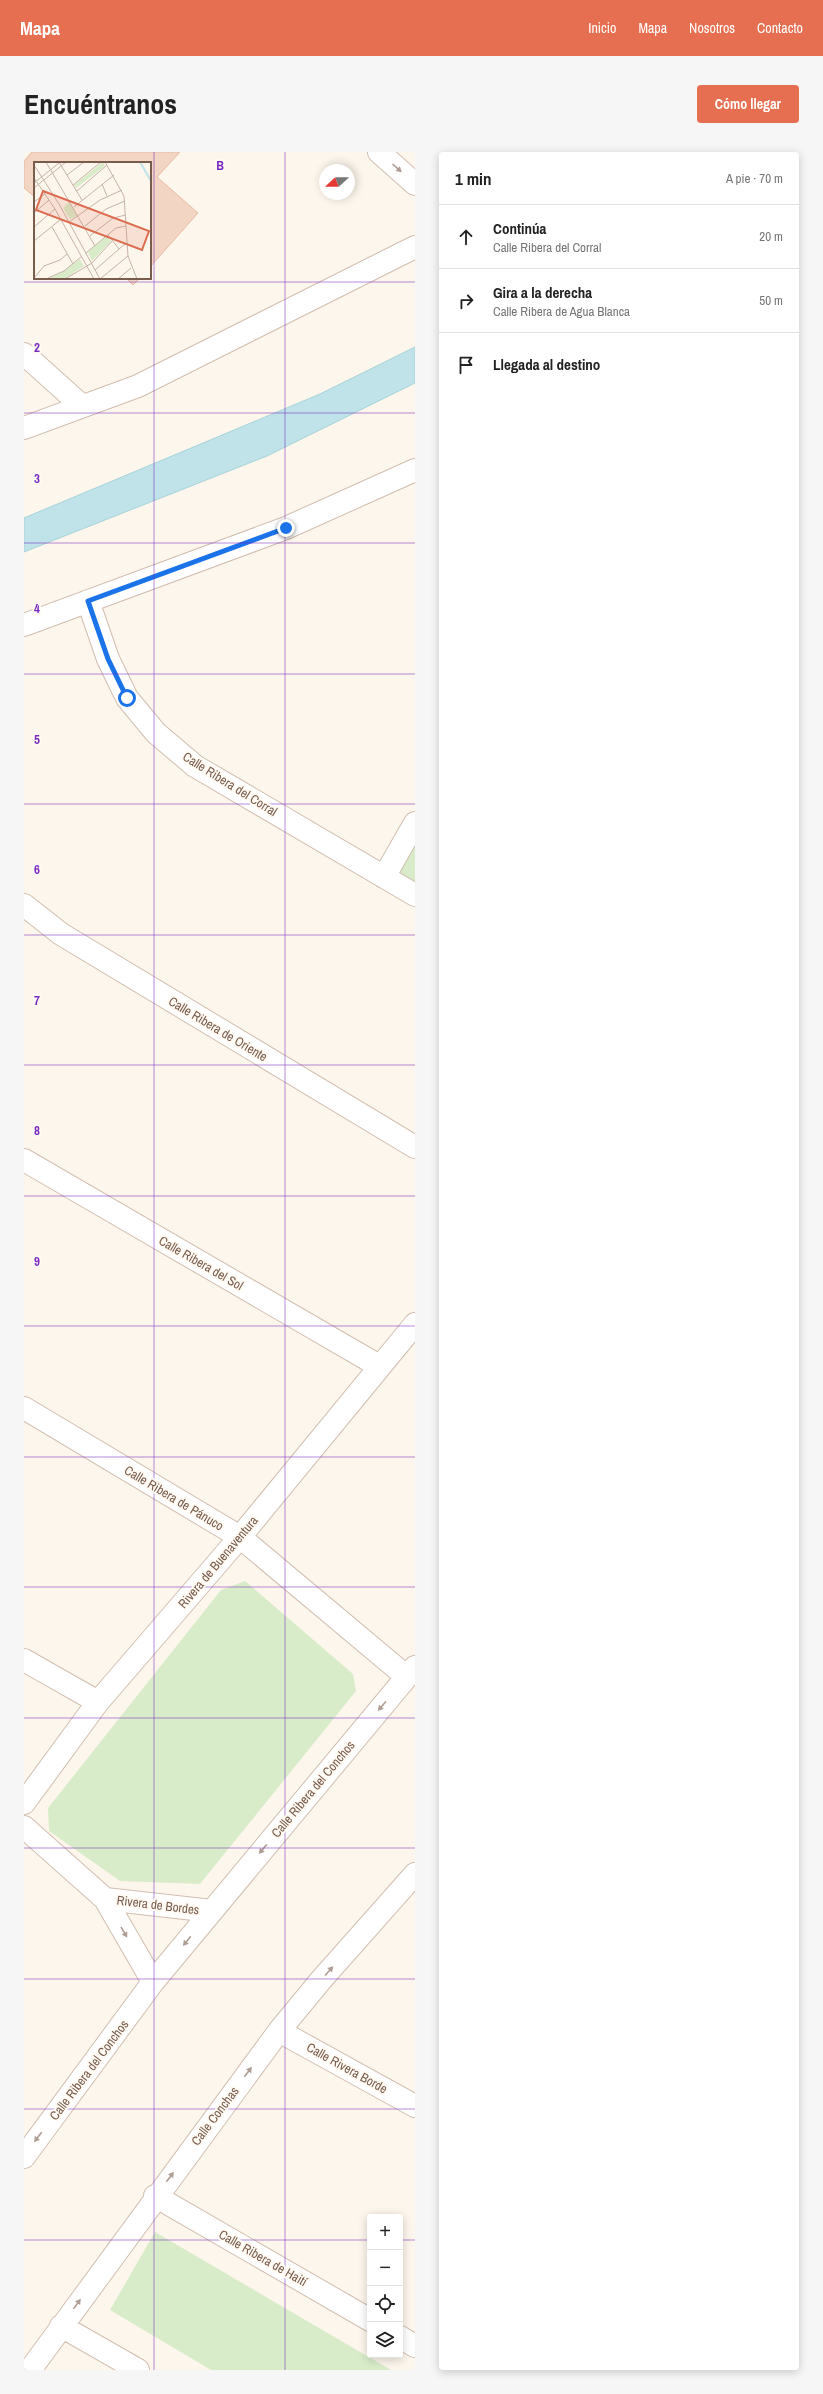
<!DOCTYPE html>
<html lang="es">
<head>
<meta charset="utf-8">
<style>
	:root { --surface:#fff; --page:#f6f6f6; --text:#222; --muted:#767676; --line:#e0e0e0; --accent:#e76f51 }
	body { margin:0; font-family:"Archivo Narrow",sans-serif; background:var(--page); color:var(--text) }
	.controls { position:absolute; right:12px; bottom:12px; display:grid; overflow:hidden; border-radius:4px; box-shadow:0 2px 10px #0003 }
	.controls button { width:36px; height:36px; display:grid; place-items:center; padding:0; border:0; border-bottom:1px solid var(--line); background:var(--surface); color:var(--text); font:20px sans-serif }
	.compass { position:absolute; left:295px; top:12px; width:36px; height:36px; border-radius:50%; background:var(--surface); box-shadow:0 2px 10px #0003; rotate:249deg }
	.stop { position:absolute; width:12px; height:12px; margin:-9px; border:3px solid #1a73e8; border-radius:50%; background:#fff }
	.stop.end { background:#1a73e8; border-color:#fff; box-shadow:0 1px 4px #0008 }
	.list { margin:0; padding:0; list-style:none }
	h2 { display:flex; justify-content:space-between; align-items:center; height:52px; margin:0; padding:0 16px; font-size:17px }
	h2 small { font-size:13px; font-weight:400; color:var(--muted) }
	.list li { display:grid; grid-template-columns:26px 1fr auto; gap:12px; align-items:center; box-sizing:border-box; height:64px; padding:0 16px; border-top:1px solid var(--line) }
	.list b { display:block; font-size:15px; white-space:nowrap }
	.list p { margin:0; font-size:13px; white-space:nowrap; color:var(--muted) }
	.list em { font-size:13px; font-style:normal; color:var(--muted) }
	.icon { flex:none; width:22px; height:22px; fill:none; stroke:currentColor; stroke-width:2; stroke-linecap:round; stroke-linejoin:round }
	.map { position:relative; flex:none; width:391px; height:2218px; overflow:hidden; border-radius:4px }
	header { display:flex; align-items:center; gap:24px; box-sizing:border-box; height:56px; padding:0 20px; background:var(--accent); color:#fff }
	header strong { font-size:19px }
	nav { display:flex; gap:22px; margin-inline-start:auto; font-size:14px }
	.intro { display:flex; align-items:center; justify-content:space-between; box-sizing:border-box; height:96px; padding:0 24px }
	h1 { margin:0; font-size:28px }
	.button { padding:10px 18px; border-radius:4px; background:var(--accent); color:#fff; font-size:14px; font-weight:700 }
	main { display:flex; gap:24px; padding:0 24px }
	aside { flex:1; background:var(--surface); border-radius:4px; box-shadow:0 2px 10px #0003 }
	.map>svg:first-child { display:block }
	.green { fill:#d8ecc9 }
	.water { fill:#bfe3e8; stroke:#a5d3da }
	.building { fill:#f3d5c3; stroke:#e6bba3 }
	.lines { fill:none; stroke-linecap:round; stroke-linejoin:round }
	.minor-casing { stroke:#d1beb0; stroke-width:24 }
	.minor { stroke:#fff; stroke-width:22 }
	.oneway { fill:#af9d94 }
	.route { stroke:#1a73e8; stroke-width:5 }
	.grid { fill:none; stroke:#7b2cbf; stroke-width:1; stroke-opacity:0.55 }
	.labels { text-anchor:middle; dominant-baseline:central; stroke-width:4; stroke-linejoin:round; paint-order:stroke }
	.street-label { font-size:13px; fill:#7a5c4d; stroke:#fffaf3 }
	.inset-river { fill:none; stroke:#bfe3e8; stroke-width:2 }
	.inset-road { fill:none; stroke:#c5b3a7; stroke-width:1 }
	.view { fill:#dc6d51; fill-opacity:0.15; stroke:#dc6d51; stroke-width:2 }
	.inset-edge { fill:none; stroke:#7a5c4d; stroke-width:2 }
	.grid-label { font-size:13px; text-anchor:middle; font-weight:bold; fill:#7b2cbf; stroke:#fffaf3; stroke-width:4; stroke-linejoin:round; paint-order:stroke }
</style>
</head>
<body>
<header>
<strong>Mapa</strong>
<nav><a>Inicio</a><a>Mapa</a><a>Nosotros</a><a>Contacto</a></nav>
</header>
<div class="intro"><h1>Encuéntranos</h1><a class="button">Cómo llegar</a></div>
<main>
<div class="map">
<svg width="391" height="2218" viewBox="0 0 391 2218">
	<rect width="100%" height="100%" fill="#fdf6ec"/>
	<path class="green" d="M391 687V734L379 728 375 716Z
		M221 1429 329 1522 332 1539 176 1732 96 1729 25 1679 24 1656 197 1438Z
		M131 2080 367 2218H187L86 2158Z"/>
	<path class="water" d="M391 195V231L243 304 0 400V366L296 242Z"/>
	<path class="building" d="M8 0H156L133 25 174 61 126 115V11H11V45L0 36V9Z
		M102 126H116L109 133Z"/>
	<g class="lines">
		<defs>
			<path id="minor" d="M355 0 391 32
				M0 202 58 254
				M0 276 114 234 391 95
				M64 449 84 507 103 546 132 581 171 614 391 743
				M0 473 262 376 391 318
				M360 725 391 671
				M0 753 37 782 391 995
				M0 1008 355 1214
				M0 1256 216 1385 383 1525
				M0 1508 74 1550
				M0 1651 74 1550 216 1385 391 1172
				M0 1675 81 1747 129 1830
				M81 1747 188 1759
				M255 1879 391 1954
				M0 2005 129 1830 391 1515
				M131 2044 346 2168
				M37 2174 114 2218
				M376 2185 391 2194
				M6 2218 255 1879 297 1828 391 1722"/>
		</defs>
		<use href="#minor" class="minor-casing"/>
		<use href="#minor" class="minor"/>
	</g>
	<defs><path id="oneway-solid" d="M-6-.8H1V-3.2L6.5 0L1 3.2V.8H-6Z"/></defs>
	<g class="oneway">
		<use href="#oneway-solid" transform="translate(373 16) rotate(42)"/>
		<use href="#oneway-solid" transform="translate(358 1554) rotate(130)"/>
		<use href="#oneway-solid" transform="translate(239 1697) rotate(130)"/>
		<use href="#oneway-solid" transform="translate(100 1780) rotate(60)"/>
		<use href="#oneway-solid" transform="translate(163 1789) rotate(129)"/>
		<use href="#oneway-solid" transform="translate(305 1819) rotate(-48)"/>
		<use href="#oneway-solid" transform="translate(224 1920) rotate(-53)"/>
		<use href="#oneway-solid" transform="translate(14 1985) rotate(127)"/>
		<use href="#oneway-solid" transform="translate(146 2025) rotate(-53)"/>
		<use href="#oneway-solid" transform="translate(53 2152) rotate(-54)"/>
	</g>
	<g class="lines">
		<path class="route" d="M103 546 84 507 64 449 262 376"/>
	</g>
	<path class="grid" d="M130 0V2218M261 0V2218M0 130H391M0 261H391M0 391H391M0 522H391M0 652H391M0 783H391M0 913H391M0 1044H391M0 1174H391M0 1305H391M0 1435H391M0 1566H391M0 1696H391M0 1827H391M0 1957H391M0 2088H346M376 2088H391"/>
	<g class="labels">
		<g class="street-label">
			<text transform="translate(206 632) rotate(32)">Calle Ribera del Corral</text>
			<text transform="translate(194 877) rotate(31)">Calle Ribera de Oriente</text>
			<text transform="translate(177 1111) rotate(30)">Calle Ribera del Sol</text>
			<text transform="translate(150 1346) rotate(31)">Calle Ribera de Pánuco</text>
			<text transform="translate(194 1410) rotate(-50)">Rivera de Buenaventura</text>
			<text transform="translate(289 1637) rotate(-50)">Calle Ribera del Conchos</text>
			<text transform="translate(134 1753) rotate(7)">Rivera de Bordes</text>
			<text transform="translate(323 1916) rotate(29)">Calle Rivera Borde</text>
			<text transform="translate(65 1918) rotate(-53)">Calle Ribera del Conchos</text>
			<text transform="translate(191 1964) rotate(-53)">Calle Conchas</text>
			<text transform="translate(239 2106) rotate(30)">Calle Ribera de Haití</text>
		</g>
	</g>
	<g transform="translate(10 10)">
		<rect width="117" height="117" fill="#fdf6ec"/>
		<path d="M69 0 71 4 42 26 40 23ZM35 40 43 54 36 57 29 46ZM73 74 77 79 58 99 54 90ZM46 97 50 104 30 117H13L27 111Z" fill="#d8ecc9"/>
		<path class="inset-river" d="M106 0 117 19"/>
		<path class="inset-road" d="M12 0 61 84M25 0 48 38M71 0 90 34 94 94 103 117M0 3 25 42 66 117 94 94M33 13 50 0M0 16 21 47 60 117M0 21 25 1M68 22 73 34M39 23 67 0M0 26 32 0M43 29 73 3M0 40 11 32M40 45 80 13M0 51 15 38M35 60 66 38 88 28M51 64 72 47 91 39M0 65 21 47M18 65 39 102M74 73 85 87M56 74 79 56 92 53M0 79 26 58M52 91 82 66 92 64M61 108 92 81M1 115 10 104 26 98 33 92M12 117 30 109 47 95M31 117 58 101 78 79M84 117 97 106"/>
		<path class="view" d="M9 29 115 69 108 88 2 48Z"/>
		<rect width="117" height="117" class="inset-edge"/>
	</g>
	<g class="grid-label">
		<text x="196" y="18">B</text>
		<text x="13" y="200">2</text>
		<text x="13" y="331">3</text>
		<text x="13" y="461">4</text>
		<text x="13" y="592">5</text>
		<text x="13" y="722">6</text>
		<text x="13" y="853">7</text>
		<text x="13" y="983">8</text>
		<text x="13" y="1114">9</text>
	</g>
</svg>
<div class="controls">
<button>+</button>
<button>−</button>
<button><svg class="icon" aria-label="locate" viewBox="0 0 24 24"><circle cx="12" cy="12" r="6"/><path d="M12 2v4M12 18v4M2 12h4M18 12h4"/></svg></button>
<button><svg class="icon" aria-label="layers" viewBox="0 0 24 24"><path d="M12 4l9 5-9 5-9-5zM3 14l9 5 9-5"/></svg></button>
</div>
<svg class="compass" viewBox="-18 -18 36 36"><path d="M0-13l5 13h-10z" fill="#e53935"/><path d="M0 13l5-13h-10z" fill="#767676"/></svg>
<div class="stop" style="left:103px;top:546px"></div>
<div class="stop end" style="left:262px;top:376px"></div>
</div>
<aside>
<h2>1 min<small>A pie · 70 m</small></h2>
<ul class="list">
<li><svg class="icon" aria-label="ahead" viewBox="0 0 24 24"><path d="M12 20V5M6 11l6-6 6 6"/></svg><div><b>Continúa</b><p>Calle Ribera del Corral</p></div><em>20 m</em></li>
<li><svg class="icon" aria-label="right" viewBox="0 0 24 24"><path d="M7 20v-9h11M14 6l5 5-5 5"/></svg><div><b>Gira a la derecha</b><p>Calle Ribera de Agua Blanca</p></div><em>50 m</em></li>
<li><svg class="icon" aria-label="arrive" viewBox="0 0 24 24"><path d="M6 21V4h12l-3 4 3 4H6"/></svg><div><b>Llegada al destino</b></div></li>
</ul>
</aside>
</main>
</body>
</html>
